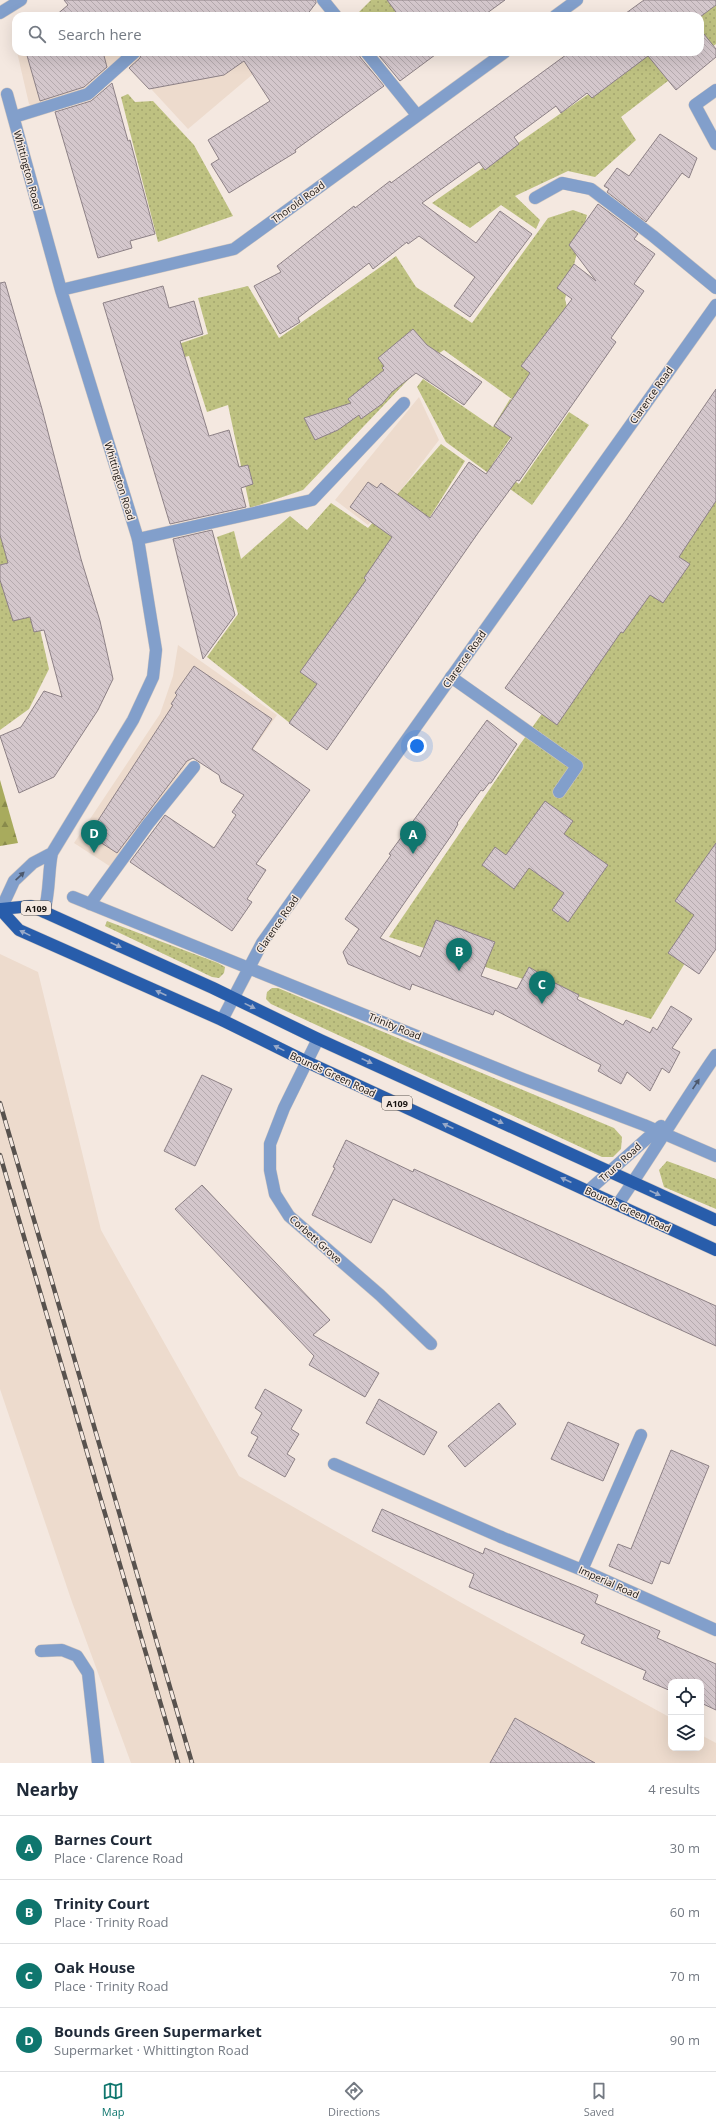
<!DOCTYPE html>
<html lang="en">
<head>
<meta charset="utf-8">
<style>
	:root { --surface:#fff; --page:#f2f2f3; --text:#1f2937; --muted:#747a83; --line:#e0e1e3; --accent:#0f766e }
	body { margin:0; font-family:"Open Sans",sans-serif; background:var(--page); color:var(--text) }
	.controls { position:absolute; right:12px; bottom:12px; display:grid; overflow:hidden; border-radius:8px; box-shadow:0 4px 16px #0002 }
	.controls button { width:36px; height:36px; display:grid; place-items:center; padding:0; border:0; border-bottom:1px solid var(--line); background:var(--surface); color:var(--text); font:20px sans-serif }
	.you { position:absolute; left:417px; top:746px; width:14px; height:14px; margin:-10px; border:3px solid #fff; border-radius:50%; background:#1a73e8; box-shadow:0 0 0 6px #1a73e833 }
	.badge { display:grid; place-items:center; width:26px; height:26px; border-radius:50%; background:var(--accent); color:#fff; font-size:13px; font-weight:700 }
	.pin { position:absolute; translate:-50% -33px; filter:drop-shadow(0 1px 2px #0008) }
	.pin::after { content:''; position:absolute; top:21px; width:14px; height:12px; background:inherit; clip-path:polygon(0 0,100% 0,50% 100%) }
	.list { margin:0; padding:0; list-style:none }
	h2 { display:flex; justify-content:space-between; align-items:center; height:52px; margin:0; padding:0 16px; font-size:17px }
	h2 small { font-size:13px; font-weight:400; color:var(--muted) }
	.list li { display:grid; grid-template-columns:26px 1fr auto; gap:12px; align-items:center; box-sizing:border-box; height:64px; padding:0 16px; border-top:1px solid var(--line) }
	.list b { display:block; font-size:15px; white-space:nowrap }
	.list p { margin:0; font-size:13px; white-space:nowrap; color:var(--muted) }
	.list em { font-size:13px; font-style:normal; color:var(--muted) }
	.icon { flex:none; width:22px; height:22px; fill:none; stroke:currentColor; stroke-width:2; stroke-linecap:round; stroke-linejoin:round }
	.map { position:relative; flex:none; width:716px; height:1763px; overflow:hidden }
	.search { position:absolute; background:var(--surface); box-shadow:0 4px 16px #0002; left:12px; right:12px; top:12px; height:44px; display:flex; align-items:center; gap:10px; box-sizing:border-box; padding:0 14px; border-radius:12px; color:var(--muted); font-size:15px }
	.sheet { height:308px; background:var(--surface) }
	nav { display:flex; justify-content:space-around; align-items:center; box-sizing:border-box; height:56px; border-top:1px solid var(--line); background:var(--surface); font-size:11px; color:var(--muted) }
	nav a { display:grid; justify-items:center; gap:2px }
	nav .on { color:var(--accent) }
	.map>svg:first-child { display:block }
	.built { fill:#eddbcd }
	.grass { fill:url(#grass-dots) }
	.forest { fill:url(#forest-firs) }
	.building { fill:url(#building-back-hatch); stroke:#8d8186 }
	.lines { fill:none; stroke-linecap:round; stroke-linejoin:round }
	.lane-casing { stroke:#d0c6bf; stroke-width:13 }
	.street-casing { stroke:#d0c6bf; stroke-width:13 }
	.primary-casing { stroke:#d0c6bf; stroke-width:13 }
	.lane { stroke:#829fcb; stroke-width:12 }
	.street { stroke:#829fcb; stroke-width:12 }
	.primary { stroke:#285dab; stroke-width:12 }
	.rail-casing { stroke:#58524e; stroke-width:4.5 }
	.rail { stroke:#f4e8e0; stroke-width:3; stroke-dasharray:9; stroke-linecap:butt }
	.oneway { fill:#4c586d }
	.oneway2 { fill:#98a9c8 }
	.labels { text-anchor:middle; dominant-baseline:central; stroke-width:3; stroke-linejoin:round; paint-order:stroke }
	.shield { fill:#f4e8e0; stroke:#59524e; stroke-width:1 }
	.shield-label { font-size:9px; font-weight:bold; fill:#16120f }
	.street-label { font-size:10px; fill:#16120f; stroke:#f4e8e0 }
</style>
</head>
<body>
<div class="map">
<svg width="716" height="1763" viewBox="0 0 716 1763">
	<defs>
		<pattern id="grass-dots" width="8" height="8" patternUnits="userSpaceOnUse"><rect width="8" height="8" fill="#bec181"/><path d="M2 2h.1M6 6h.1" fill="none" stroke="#a3a56e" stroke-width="1.8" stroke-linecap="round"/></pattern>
		<pattern id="forest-firs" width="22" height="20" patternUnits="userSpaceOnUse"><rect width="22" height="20" fill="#a8ab5d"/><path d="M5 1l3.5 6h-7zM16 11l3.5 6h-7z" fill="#888a4b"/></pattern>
		<pattern id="building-back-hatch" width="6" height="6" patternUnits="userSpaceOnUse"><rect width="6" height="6" fill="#d4c7cc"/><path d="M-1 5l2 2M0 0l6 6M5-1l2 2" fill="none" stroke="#b5aaae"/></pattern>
	</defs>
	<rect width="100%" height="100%" fill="#f4e8e0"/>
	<path class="built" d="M17 52H279L188 129 129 65 44 111 29 104Z
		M419 397 439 440 398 494 368 525 335 500Z
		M178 645 277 715 254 748 217 724 111 867 74 843 160 714 173 676Z
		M0 954 38 972 101 1230 239 1476 460 1602 671 1718V1748H701V1735L716 1743V1763H131L72 1602 0 1389Z"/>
	<path class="grass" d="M371 0H437L416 16H361L358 13Z
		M716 5V44L621 117 636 140 595 177 568 171 515 196 540 220 536 229 501 205 470 228 432 203 649 52H700V16Z
		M128 94 135 102 153 101 194 145 233 216 158 242 121 97Z
		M573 210 587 215 565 299 575 341 527 410 444 350 424 363 303 490 250 508 228 405 207 412 189 356 164 361 161 350 208 334 198 298 248 286 279 338 396 256 416 287 472 323 548 218Z
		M423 379 493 427 510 399 528 412 492 465 519 484 569 412 589 425 532 505 446 442 417 387Z
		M441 444 465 461 321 691 296 728 207 657 238 614 217 537 234 531 241 559 290 516 307 530 331 503 368 528Z
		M0 453 49 669 29 709 0 730Z
		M716 471V912L651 1019 389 937 521 743Z
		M107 921 218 963 225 967 224 973 219 978 212 977 105 926Z
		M272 988H278L614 1128 622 1137 621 1149 613 1157H602L271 1004 266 999 267 992Z
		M667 1161 716 1179V1209L664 1187 659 1170Z"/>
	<path class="forest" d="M0 780 18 843 0 846Z"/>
	<path class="building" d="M64 0H316V3L306 16H55L68 5Z
		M387 0H505L483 16H399Z
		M644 0H716V5L700 17 622 16Z
		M700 29 716 49V57L676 90 648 56 592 98 587 93 561 113 556 106 514 137 519 144 485 170 479 162 422 203 476 243 500 211 532 234 470 317 454 306 475 277 419 236 408 244 407 242 373 269 369 263 298 318 300 322 280 334 254 286 281 272 277 266 354 206 355 208 390 181 391 183 570 52H700Z
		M26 52H103L107 67 84 87 40 101Z
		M142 52H359L360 57 384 86 295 150 296 152 229 193 211 164 219 159 208 140 270 101 244 61 224 75 149 89 129 68 140 58Z
		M376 52H439L400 81Z
		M112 83 128 141 130 140 155 234 130 241 132 248 98 258 55 112 91 101Z
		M660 134 697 158 689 178 682 173 646 222 607 192 609 189 604 186 617 168 629 176Z
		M598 204 638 234 634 239 655 254 634 284 644 291 611 338 616 342 519 481 517 480 478 533 327 750 289 723 317 684 300 672 366 580 364 578 392 537 350 507 368 482 377 488 381 483 430 518 469 462 486 474 512 438 494 426 530 373 521 366 572 299 557 288 574 264 596 281 569 245Z
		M5 282 42 409 81 559 100 621 113 679 98 710 54 777 19 793 0 736 21 727 44 691 62 697 44 630 34 632 30 617 13 621 0 580V565L8 563 0 535V283Z
		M163 286 169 308 194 301 203 334 180 341 209 436 229 430 239 467 248 465 253 484 241 488 246 507 170 524 103 303Z
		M413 329 427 345 482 382 464 405 416 373 392 392 382 404 361 419 359 415 338 430 315 440 304 418 351 403 348 399 384 370 382 368 384 366 378 358Z
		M716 389V501L679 557 690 564 663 603 650 595 623 633 621 632 557 725 505 688 626 520Z
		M212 530 235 615 203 659 173 539Z
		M194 666 272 719 252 749 310 790 256 864 266 870 247 899 252 902 232 931 130 862 165 815 214 848 236 815 232 812 244 795 221 782 219 775 193 758 187 761 117 853 100 842 107 830 97 822 173 705 171 704 177 695 175 693Z
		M487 720 517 744 491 783H489L483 791 481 790 457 823 458 824 453 833 380 938 420 957 436 920 495 942 481 976 517 989 529 967 551 980V981L579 995 577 999 623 1025 626 1020 650 1033 653 1027 657 1030 671 1006 692 1019 672 1048 680 1052 669 1073 662 1068 650 1091 627 1072 621 1084 598 1071 601 1065 495 1010 493 1015 412 984 410 990 348 964 343 952 359 929 345 919 391 855 389 854Z
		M545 801 573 821 564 834 608 865 568 922 552 910 564 893 529 868 514 889 482 865 495 847 506 855Z
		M716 843V949L699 974 668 953 694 915 675 901Z
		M202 1075 232 1089 195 1166 164 1151Z
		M346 1140 413 1172 414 1169 716 1306V1346L393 1199 371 1243 312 1215 335 1168 333 1167Z
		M202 1185 330 1320 313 1335 379 1373 365 1397 309 1365 314 1356 175 1209Z
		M265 1389 302 1410 291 1429 299 1434 287 1454 295 1459 285 1477 248 1456 258 1437 251 1433 262 1413 255 1408Z
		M379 1399 437 1432 424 1455 366 1423Z
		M499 1403 516 1424 465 1467 448 1446Z
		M568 1422 619 1444 603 1481 551 1459Z
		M671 1450 709 1466 669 1564 661 1561 652 1584 609 1566 618 1544 631 1549Z
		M382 1509 483 1554 485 1548 598 1595 595 1603 660 1631 657 1638 716 1664V1710L701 1703V1682H671V1691L643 1679 646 1671 581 1643 585 1635 469 1587 474 1574 372 1531Z
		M515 1718 595 1763H490Z"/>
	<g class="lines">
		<defs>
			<path id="lane" d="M323 0 336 16
				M366 52 417 115
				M716 90 695 105 716 144
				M535 198 562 183 591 189 653 236 716 288
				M138 539 312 500 404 403
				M451 677 577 766 559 792
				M90 904 148 824 194 767
				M334 1464 501 1537
				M41 1651 62 1650 77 1656 88 1673 98 1763"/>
			<path id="street" d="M0 13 21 0
				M555 16 577 0
				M7 94 61 290 138 539 156 650 153 677 133 720 52 853C48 872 50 892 44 912
				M14 117 88 94 135 52
				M61 290 234 249 505 52
				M73 897 523 1079 644 1125 716 1156
				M1 909 14 881 33 863 52 853
				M222 1020 262 943 716 305
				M318 1039 284 1108 270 1144V1170L275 1194 289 1216 380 1295 431 1344
				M589 1190 661 1126
				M618 1204C652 1155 682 1104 716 1055
				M501 1537 582 1570 716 1630
				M582 1570 641 1435"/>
			<path id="primary" d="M0 909 19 930 222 1020 307 1062 716 1250
				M1 909 31 906 213 988 318 1039 716 1220"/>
		</defs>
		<use href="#lane" class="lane-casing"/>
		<use href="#street" class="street-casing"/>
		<use href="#primary" class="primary-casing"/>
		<use href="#lane" class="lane"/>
		<use href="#street" class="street"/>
		<use href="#primary" class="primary"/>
		<defs>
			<path id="rail" d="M0 1103 192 1763
				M0 1155 178 1763"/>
		</defs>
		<use href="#rail" class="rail-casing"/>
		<use href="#rail" class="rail"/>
	</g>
	<defs><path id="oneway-solid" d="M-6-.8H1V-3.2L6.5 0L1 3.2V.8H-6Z"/></defs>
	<g class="oneway">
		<use href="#oneway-solid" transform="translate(20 876) rotate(-43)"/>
		<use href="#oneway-solid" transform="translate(696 1084) rotate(-56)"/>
	</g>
	<g class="oneway2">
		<use href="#oneway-solid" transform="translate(25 933) rotate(-154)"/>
		<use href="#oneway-solid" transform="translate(116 945) rotate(24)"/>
		<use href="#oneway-solid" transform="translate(161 993) rotate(-156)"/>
		<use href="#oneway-solid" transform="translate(250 1006) rotate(26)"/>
		<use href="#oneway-solid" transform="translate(279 1048) rotate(-154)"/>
		<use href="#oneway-solid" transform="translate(367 1061) rotate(25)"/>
		<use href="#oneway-solid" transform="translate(498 1121) rotate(25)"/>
		<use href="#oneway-solid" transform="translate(448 1126) rotate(-156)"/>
		<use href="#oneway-solid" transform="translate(566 1180) rotate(-155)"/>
		<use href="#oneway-solid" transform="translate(655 1193) rotate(24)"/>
	</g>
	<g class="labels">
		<g class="shield">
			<rect x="21" y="901" width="30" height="14" rx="3"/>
			<rect x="382" y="1096" width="30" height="14" rx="3"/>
		</g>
		<g class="shield-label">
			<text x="36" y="908">A109</text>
			<text x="397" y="1103">A109</text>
		</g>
		<g class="street-label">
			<text transform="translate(28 170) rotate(75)">Whittington Road</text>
			<text transform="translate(298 202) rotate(-36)">Thorold Road</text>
			<text transform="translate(651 395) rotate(-55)">Clarence Road</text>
			<text transform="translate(120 481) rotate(73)">Whittington Road</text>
			<text transform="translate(464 659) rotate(-55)">Clarence Road</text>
			<text transform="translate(277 924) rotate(-56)">Clarence Road</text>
			<text transform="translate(395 1026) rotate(22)">Trinity Road</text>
			<text transform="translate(333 1074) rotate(25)">Bounds Green Road</text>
			<text transform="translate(620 1162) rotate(-42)">Truro Road</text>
			<text transform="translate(628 1209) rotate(25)">Bounds Green Road</text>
			<text transform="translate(316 1239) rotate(42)">Corbett Grove</text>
			<text transform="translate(609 1582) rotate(24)">Imperial Road</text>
		</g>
	</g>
</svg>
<div class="controls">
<button><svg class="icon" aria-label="locate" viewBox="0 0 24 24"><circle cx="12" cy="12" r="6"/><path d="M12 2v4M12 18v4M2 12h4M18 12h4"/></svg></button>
<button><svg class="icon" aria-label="layers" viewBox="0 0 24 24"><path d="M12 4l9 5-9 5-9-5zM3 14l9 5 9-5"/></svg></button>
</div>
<div class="you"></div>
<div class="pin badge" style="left:413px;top:854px">A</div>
<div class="pin badge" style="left:459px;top:971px">B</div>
<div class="pin badge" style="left:542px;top:1004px">C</div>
<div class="pin badge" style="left:94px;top:853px">D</div>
<div class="search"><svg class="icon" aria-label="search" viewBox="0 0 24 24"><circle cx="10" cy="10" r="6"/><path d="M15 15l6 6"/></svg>Search here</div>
</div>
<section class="sheet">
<h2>Nearby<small>4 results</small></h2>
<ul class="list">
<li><span class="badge">A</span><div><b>Barnes Court</b><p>Place · Clarence Road</p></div><em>30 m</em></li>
<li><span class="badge">B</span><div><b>Trinity Court</b><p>Place · Trinity Road</p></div><em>60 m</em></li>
<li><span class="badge">C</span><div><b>Oak House</b><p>Place · Trinity Road</p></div><em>70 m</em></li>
<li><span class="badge">D</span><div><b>Bounds Green Supermarket</b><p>Supermarket · Whittington Road</p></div><em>90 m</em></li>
</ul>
</section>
<nav>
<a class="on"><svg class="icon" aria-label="map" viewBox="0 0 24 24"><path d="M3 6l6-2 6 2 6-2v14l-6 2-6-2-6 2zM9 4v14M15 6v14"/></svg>Map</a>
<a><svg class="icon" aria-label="directions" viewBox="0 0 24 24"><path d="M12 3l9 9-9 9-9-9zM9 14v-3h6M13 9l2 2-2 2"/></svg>Directions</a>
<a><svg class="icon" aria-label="saved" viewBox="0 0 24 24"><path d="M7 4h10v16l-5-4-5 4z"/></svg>Saved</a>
</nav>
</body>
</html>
